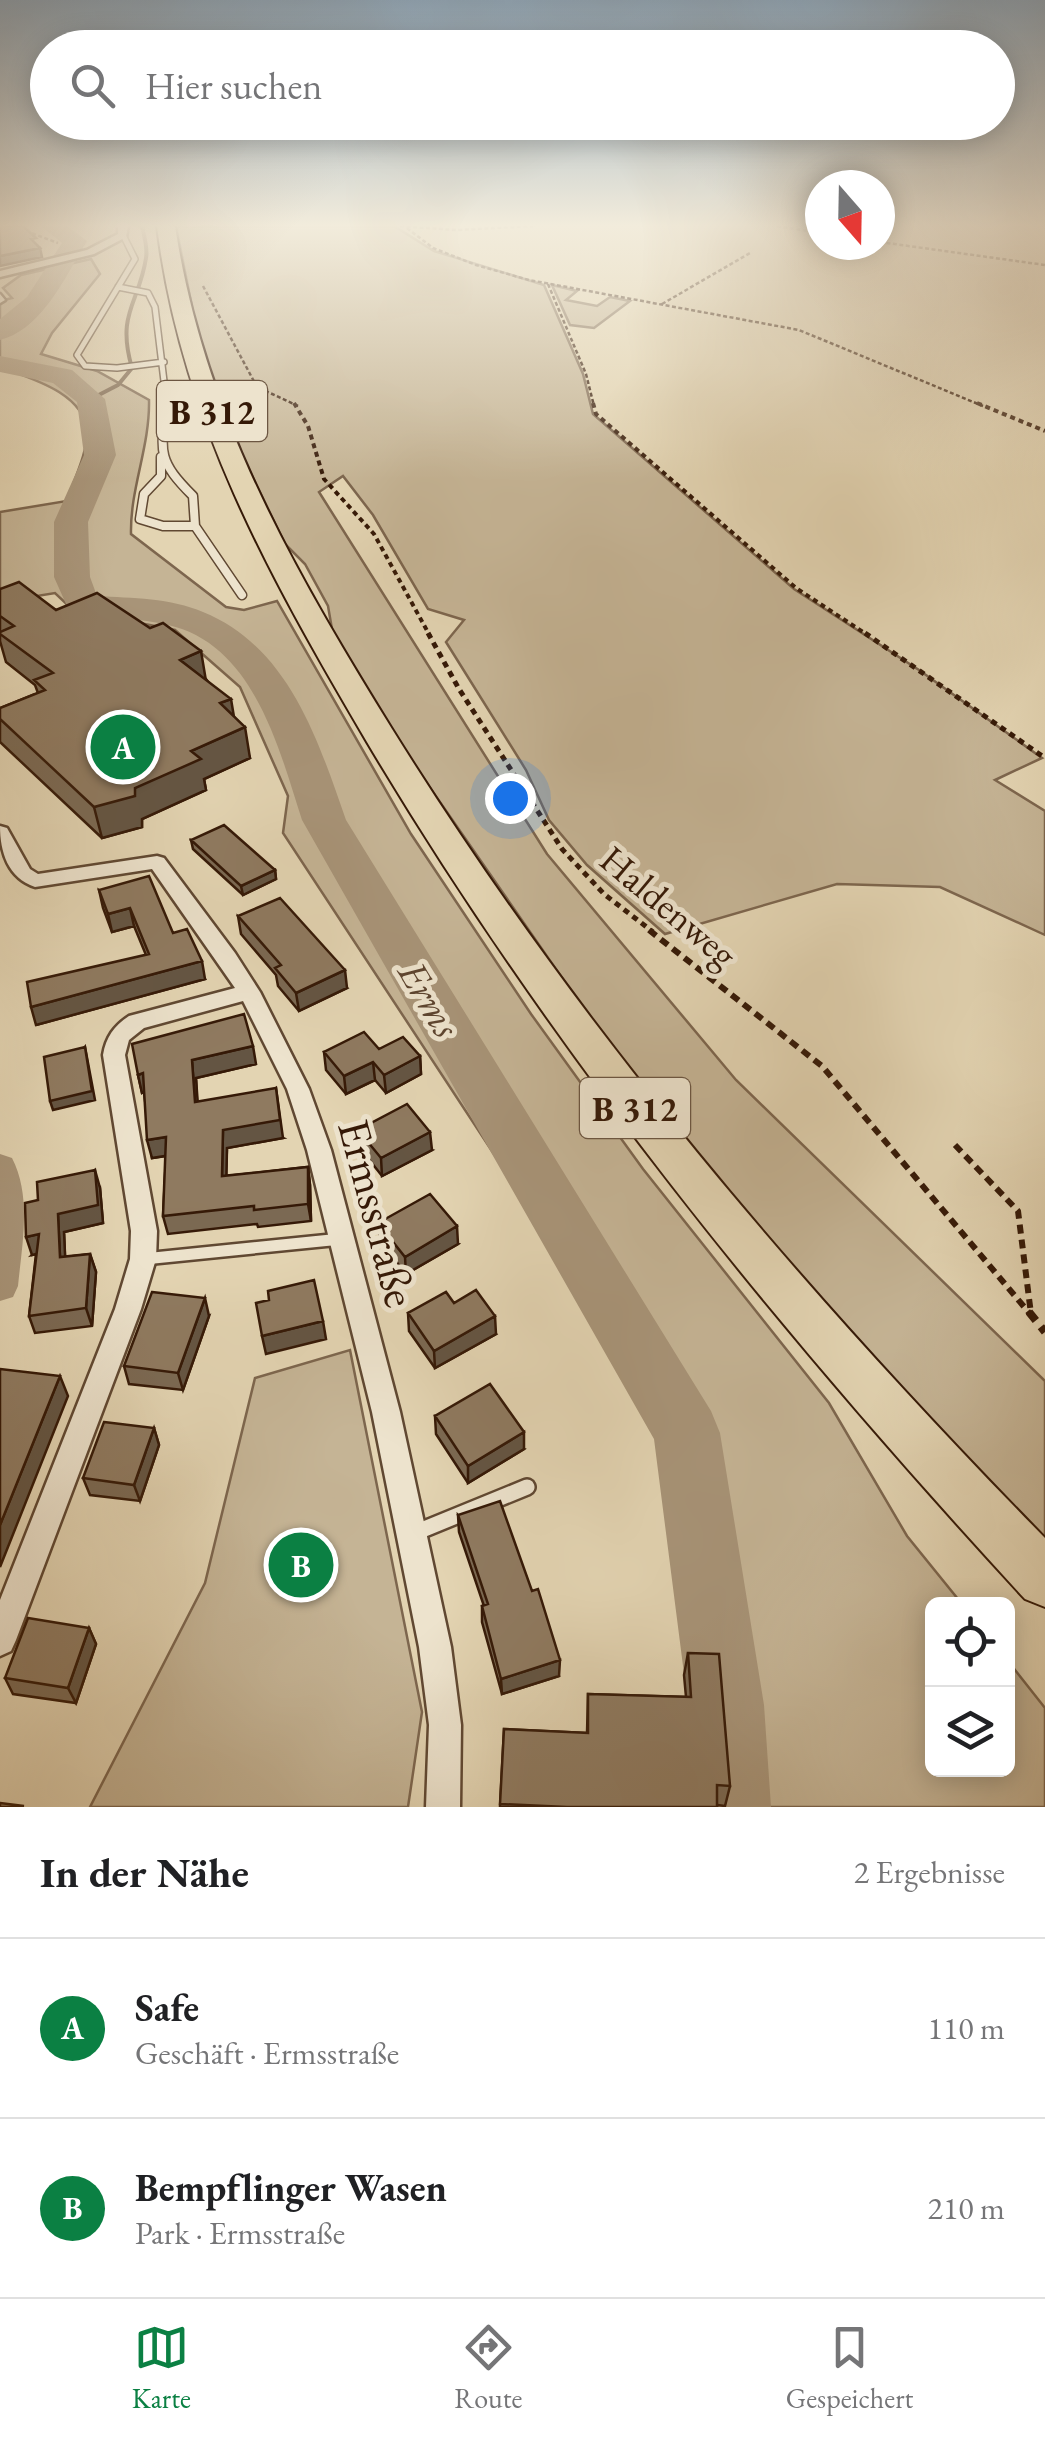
<!DOCTYPE html>
<html lang="de">
<head>
<meta charset="utf-8">
<style>
	:root { --surface:#fff; --page:#f2f2f2; --text:#202124; --muted:#757577; --line:#e0e0e0; --accent:#0b8043 }
	body { margin:0; font-family:"EB Garamond",serif; background:var(--page); color:var(--text) }
	.controls { position:absolute; right:30px; bottom:30px; display:grid; overflow:hidden; border-radius:15px; box-shadow:0 5px 25px #0003 }
	.controls button { width:90px; height:90px; display:grid; place-items:center; padding:0; border:0; border-bottom:2px solid var(--line); background:var(--surface); color:var(--text); font:50px sans-serif }
	.compass { position:absolute; left:805px; top:170px; width:90px; height:90px; border-radius:50%; background:var(--surface); box-shadow:0 5px 25px #0003; rotate:160deg }
	.you { position:absolute; left:510px; top:798px; width:35px; height:35px; margin:-25px; border:8px solid #fff; border-radius:50%; background:#1a73e8; box-shadow:0 0 0 15px #1a73e833 }
	.badge { display:grid; place-items:center; width:65px; height:65px; border-radius:50%; background:var(--accent); color:#fff; font-size:32px; font-weight:700 }
	.pin { position:absolute; translate:-50% -50%; border:5px solid #fff; box-shadow:0 2px 10px #0006 }
	.list { margin:0; padding:0; list-style:none }
	h2 { display:flex; justify-content:space-between; align-items:center; height:130px; margin:0; padding:0 40px; font-size:42px }
	h2 small { font-size:32px; font-weight:400; color:var(--muted) }
	.list li { display:grid; grid-template-columns:65px 1fr auto; gap:30px; align-items:center; box-sizing:border-box; height:180px; padding:0 40px; border-top:2px solid var(--line) }
	.list b { display:block; font-size:38px; white-space:nowrap }
	.list p { margin:0; font-size:32px; white-space:nowrap; color:var(--muted) }
	.list em { font-size:32px; font-style:normal; color:var(--muted) }
	.icon { flex:none; width:55px; height:55px; fill:none; stroke:currentColor; stroke-width:2; stroke-linecap:round; stroke-linejoin:round }
	.map { position:relative; flex:none; width:1045px; height:1807px; overflow:hidden }
	.search { position:absolute; background:var(--surface); box-shadow:0 5px 25px #0003; left:30px; right:30px; top:30px; height:110px; display:flex; align-items:center; gap:25px; box-sizing:border-box; padding:0 35px; border-radius:55px; color:var(--muted); font-size:38px }
	.sheet { height:490px; background:var(--surface) }
	nav { display:flex; justify-content:space-around; align-items:center; box-sizing:border-box; height:140px; border-top:2px solid var(--line); background:var(--surface); font-size:28px; color:var(--muted) }
	nav a { display:grid; justify-items:center; gap:5px }
	nav .on { color:var(--accent) }
	.map>svg:first-child { display:block }
	.green { fill:#c5b495; stroke:#7d664e; stroke-width:2.5 }
	.lines { fill:none; stroke-linecap:round; stroke-linejoin:round }
	.stream { stroke:#7a634b; stroke-width:4 }
	.canal { fill:#a89478; fill-rule:evenodd }
	.river { fill:#a89478; fill-rule:evenodd }
	.lane-far3-casing { stroke:#604832; stroke-width:8 }
	.lane-far2-casing { stroke:#604832; stroke-width:11 }
	.lane-far1-casing { stroke:#604832; stroke-width:16 }
	.lane-casing { stroke:#604832; stroke-width:20 }
	.street-casing { stroke:#604832; stroke-width:5 }
	.highway-casing { stroke:#351907; stroke-width:4 }
	.path-far4 { stroke:#351907; stroke-width:2.5; stroke-dasharray:4 2.5; stroke-linecap:butt }
	.path-far3 { stroke:#351907; stroke-width:4; stroke-dasharray:5 4; stroke-linecap:butt }
	.path-far2 { stroke:#351907; stroke-width:5; stroke-dasharray:6 5; stroke-linecap:butt }
	.path-far1 { stroke:#351907; stroke-width:6; stroke-dasharray:9 6; stroke-linecap:butt }
	.path { stroke:#351907; stroke-width:8; stroke-dasharray:11 8; stroke-linecap:butt }
	.lane-far3 { stroke:#ede3cd; stroke-width:5 }
	.lane-far2 { stroke:#ede3cd; stroke-width:8 }
	.lane-far1 { stroke:#ede3cd; stroke-width:11 }
	.lane { stroke:#ede3cd; stroke-width:15 }
	.street { fill:#ede3cd; fill-rule:evenodd }
	.highway { fill:#e3d4b2; fill-rule:evenodd }
	.wall { fill:#7b6953; stroke:#351907; stroke-width:2.5 }
	.shaded-wall { fill:#645543; stroke:#351907; stroke-width:2.5 }
	.building { fill:#8f7a60; stroke:#351907; stroke-width:2.5 }
	.labels { text-anchor:middle; dominant-baseline:central; stroke-width:10; stroke-linejoin:round; paint-order:stroke }
	.shield { fill:#ede3cd; stroke:#6c5642; stroke-width:2.5 }
	.shield-label { font-size:35px; font-weight:bold; fill:#351907 }
	.street-label { font-size:38px; fill:#351907; stroke:#ede3cd }
	.water-label { font-size:40px; font-style:italic; fill:#5d442f; stroke:#ede3cd }
	.near-street-label { font-size:45px; fill:#351907; stroke:#ede3cd }
</style>
</head>
<body>
<div class="map">
<svg width="1045" height="1807" viewBox="0 0 1045 1807">
	<rect width="100%" height="100%" fill="#e3d4b2"/>
	<filter id="stains"><feTurbulence type="fractalNoise" baseFrequency=".002" numOctaves="4"/><feColorMatrix values="0 0 0 0 .2 0 0 0 0 .09 0 0 0 0 .02 0 0 0 .5 -.17"/></filter>
	<radialGradient id="worn" r=".72"><stop offset=".6" stop-color="#630" stop-opacity="0"/><stop offset="1" stop-color="#630" stop-opacity=".3"/></radialGradient>
	<path class="green" d="M176 226H394L434 251 544 285 583 374 593 414 794 589 919 670 1042 758 995 780 1045 811V935L940 887 837 884 665 934 587 865 549 820 526 770 446 642 464 620 428 609 373 515 343 476 319 492 547 854 736 1080 1045 1381V1551L731 1200 601 1034 401 746 333 635 328 606 305 564 285 544 232 434 197 332Z
		M91 259 100 274 52 333 41 354 97 371 149 400C150 447 130 488 131 534L226 607 244 610 277 601 411 834 531 1014 643 1169 829 1403 907 1536 962 1604H932V1770H1008V1661L1045 1708V1807H728L721 1664 689 1451 283 833 288 796 240 687 175 630 73 610 55 593 0 602V512L67 501C73 482 88 452 87 431 84 395 36 380 8 370L11 360 0 359V301L12 298 3 288 21 275Z
		M552 285 577 291 566 300 597 306 610 297 630 301 594 328 570 325Z
		M350 1350 422 1712 408 1807H90L205 1583 255 1378Z"/>
	<g class="lines">
		<path class="stream" d="M91 399 118 385 132 368C116 313 139 304 146 258 148 248 144 236 142 226"/>
		<path class="canal" d="M0 1154 12 1158C32 1197 22 1244 18 1286L13 1297 0 1301Z"/>
		<path class="river" d="M41 226H67L87 241C66 275 43 329 0 340V319L27 297 62 243Z
			M0 356 72 370 105 399 116 455 88 522 90 577 97 596C132 598 171 598 203 612 289 647 318 740 346 820L711 1411 720 1433 764 1705 771 1807H691L688 1705 654 1439 302 820C279 749 254 644 168 625 140 618 111 619 83 616L70 613 54 577V522L84 455 77 402 53 383 0 372Z"/>
		<defs>
			<path id="lane-far3" d="M123 235 135 259 77 355 85 366 117 368 164 362
				M118 287 148 293 155 307 167 406"/>
			<path id="lane-far2" d="M167 403C160 452 157 460 193 496L195 526 242 595
				M161 457V476L144 494 140 519 163 526H195"/>
			<path id="lane-far1" d="M144 1259 341 1239"/>
			<path id="lane" d="M417 1532 527 1487"/>
			<path id="street" d="M118 226H128L126 237 94 254 0 277V271L87 250 118 234Z
				M0 294 5 300 0 303Z
				M0 826 7 828 30 869 38 874 157 856 164 858 235 953 260 992 309 1089 331 1150 400 1412 451 1647 461 1725 460 1807H426L429 1725 419 1647 372 1412 307 1150 287 1089 243 1001 144 1028 129 1040 125 1055 157 1231 156 1259 141 1309 16 1640 11 1651 0 1656V1600L115 1309 130 1259 131 1231 103 1055C106 1037 114 1026 129 1016L235 988 152 869 35 887C8 878 0 852 0 826Z"/>
			<path id="highway" d="M157 226H175C204 415 293 569 392 729 576 1025 802 1290 1045 1538V1607L1025 1599C780 1333 552 1053 367 742 270 577 181 419 157 226Z"/>
		</defs>
		<use href="#lane-far3" class="lane-far3-casing"/>
		<use href="#lane-far2" class="lane-far2-casing"/>
		<use href="#lane-far1" class="lane-far1-casing"/>
		<use href="#lane" class="lane-casing"/>
		<use href="#street" class="street-casing"/>
		<use href="#highway" class="highway-casing"/>
		<path class="path-far4" d="M400 226 456 230 533 226
			M777 226 820 233
			M407 228 433 248 476 265 529 280 799 330 983 406
			M26 231 58 243
			M880 242 1045 265
			M548 284 586 374 594 406
			M203 286 257 387 298 406
			M662 304 750 253"/>
		<path class="path-far3" d="M294 403 308 426 324 479 374 534 430 636
			M593 403 596 414 796 588 869 636
			M977 403 1045 431"/>
		<path class="path-far2" d="M428 633 459 689 562 849 604 894 653 932
			M865 633 1045 758"/>
		<path class="path-far1" d="M649 930 822 1066 1031 1315
			M955 1145 1018 1211 1031 1314"/>
		<path class="path" d="M1029 1312 1045 1332"/>
		<use href="#lane-far3" class="lane-far3"/>
		<use href="#lane-far2" class="lane-far2"/>
		<use href="#lane-far1" class="lane-far1"/>
		<use href="#lane" class="lane"/>
		<use href="#street" class="street"/>
		<use href="#highway" class="highway"/>
	</g>
	<path class="wall" d="M0 589 56 610 206 679 234 717 250 758 204 779 206 790 142 819V827L102 838 0 742V708L38 693 35 685 6 662 0 641Z
		M191 840 275 870 276 879 243 895 193 849Z
		M99 890 173 933 205 979 36 1025 146 955 134 926 112 932 103 908Z
		M238 916 347 988 299 1011 278 986 276 975 241 934Z
		M379 1049 420 1056 421 1074 386 1093 375 1080 346 1094 326 1070 324 1052Z
		M256 1064 196 1078 197 1102 283 1138 227 1148 226 1176 308 1167 310 1185 311 1221 258 1227 257 1224 168 1234 163 1216 166 1156 152 1158 144 1092 142 1093 138 1075Z
		M358 1130 432 1150 382 1176 360 1148Z
		M100 1188 103 1223 64 1232 65 1257 90 1254 96 1272 92 1326 35 1333 29 1316 36 1254 32 1255Z
		M378 1223 458 1244 406 1274 380 1241Z
		M454 1303 496 1334 435 1368 409 1331 408 1313Z
		M209 1316 183 1390 129 1384 124 1366Z
		M435 1416 524 1449 468 1483 436 1434Z
		M154 1428 159 1445 140 1501 90 1495 83 1478Z
		M458 1515 532 1591 559 1676 502 1694 482 1622V1606H484L459 1532Z
		M89 1628 96 1644 76 1703 13 1694 5 1678Z
		M688 1653 730 1786 725 1806 717 1805V1807H500L504 1729 587 1733 588 1694 686 1697 684 1675Z"/>
	<path class="shaded-wall" d="M40 248 42 257 0 266V256Z
		M201 651 206 681 180 660Z
		M231 699 236 729 220 703Z
		M245 727 250 758 204 779 206 790 142 819V827L102 838 94 807 135 788 191 751Z
		M275 870 276 879 243 895 241 886Z
		M130 908 134 926 112 932 108 914Z
		M202 961 205 979 36 1025 31 1007Z
		M345 970 347 988 299 1011 296 993Z
		M253 1046 256 1064 196 1078 199 1120 195 1102 192 1060Z
		M85 1047 95 1100 53 1110 50 1101Z
		M420 1056 421 1074 386 1093 384 1075Z
		M373 1062 375 1080 346 1094 344 1076Z
		M143 1073 148 1091 142 1093 138 1075Z
		M276 1088 283 1138 227 1148 226 1194 222 1176 223 1130Z
		M430 1132 432 1150 382 1176 381 1158Z
		M166 1137 171 1155 152 1158 147 1140Z
		M308 1167 310 1185 311 1221 308 1204Z
		M95 1170 100 1188 103 1223 64 1232 66 1275 60 1257 58 1214Z
		M457 1226 458 1244 406 1274 405 1257Z
		M39 1234 45 1252 32 1255 26 1237Z
		M90 1254 96 1272 92 1326 86 1308Z
		M205 1298 209 1316 183 1390 178 1373Z
		M495 1316 496 1334 435 1368 434 1351Z
		M323 1321 326 1339 266 1354 262 1336Z
		M60 1376 68 1396 0 1567V1525Z
		M154 1428 159 1445 140 1501 134 1485Z
		M524 1432V1449L468 1483V1466Z
		M89 1628 96 1644 76 1703 68 1688Z
		M560 1660 559 1676 502 1694 501 1679Z"/>
	<path class="building" d="M0 226H23L36 238 31 239 40 248 0 256Z
		M19 582 56 610 97 593 150 628 163 623 201 651 180 660 231 699 220 703 245 727 191 751 201 759 135 788V796L94 807 0 719V708L45 690 34 680 53 673 0 634V632L14 626 0 616V589Z
		M224 825 275 870 241 886 191 840Z
		M149 876 173 933 187 929 202 961 31 1007 27 982 149 954 130 908 108 914 99 890Z
		M280 898 345 970 296 993 275 968 281 965 238 916Z
		M244 1014 253 1046 192 1060 195 1102 276 1088 280 1120 223 1130 222 1176 308 1167V1204L254 1210V1206L163 1216 166 1137 147 1140 143 1073 138 1075 132 1044Z
		M364 1032 379 1049 403 1037 420 1056 384 1075 373 1062 344 1076 324 1052Z
		M85 1047 92 1091 50 1101 44 1057Z
		M407 1104 430 1132 381 1158 358 1130Z
		M95 1170 98 1205 58 1214 60 1257 90 1254 86 1308 29 1316 39 1234 26 1237 25 1203 38 1200 37 1182Z
		M430 1194 457 1226 405 1257 378 1223Z
		M314 1280 323 1321 262 1336 256 1303 269 1300 268 1291Z
		M476 1290 495 1316 434 1351 408 1313 446 1292 454 1303Z
		M152 1292 205 1298 178 1373 124 1366Z
		M0 1369 60 1376 0 1525Z
		M490 1384 524 1432 468 1466 435 1416Z
		M104 1422 154 1428 134 1485 83 1478Z
		M500 1501 532 1591 538 1589 560 1660 501 1679 482 1606 488 1604 458 1515Z
		M28 1618 89 1628 68 1688 5 1678Z
		M688 1653 719 1654 730 1786 717 1785V1807H567L500 1804 504 1729 588 1733V1694L691 1697Z
		M0 1803 24 1806 0 1807Z"/>
	<linearGradient id="sky" x2="0" y2="1"><stop stop-color="#8ea7bb"/><stop offset="0.47" stop-color="#f2ecdc"/><stop offset="1" stop-color="#f2ecdc" stop-opacity="0"/></linearGradient>
	<rect width="1045" height="479" fill="url(#sky)"/>
	<g class="labels">
		<g class="shield">
			<rect x="157" y="381" width="110" height="60" rx="8"/>
			<rect x="580" y="1078" width="110" height="60" rx="8"/>
		</g>
		<g class="shield-label">
			<text x="212" y="411">B 312</text>
			<text x="635" y="1108">B 312</text>
		</g>
		<g class="street-label">
			<text transform="translate(669 906) rotate(40)">Haldenweg</text>
		</g>
		<g class="water-label">
			<text transform="translate(430 999) rotate(59)">Erms</text>
		</g>
		<g class="near-street-label">
			<text transform="translate(378 1213) rotate(75)">Ermsstraße</text>
		</g>
	</g>
	<rect width="100%" height="100%" filter="url(#stains)"/>
	<rect width="100%" height="100%" fill="url(#worn)"/>
</svg>
<div class="controls">
<button><svg class="icon" aria-label="locate" viewBox="0 0 24 24"><circle cx="12" cy="12" r="6"/><path d="M12 2v4M12 18v4M2 12h4M18 12h4"/></svg></button>
<button><svg class="icon" aria-label="layers" viewBox="0 0 24 24"><path d="M12 4l9 5-9 5-9-5zM3 14l9 5 9-5"/></svg></button>
</div>
<svg class="compass" viewBox="-18 -18 36 36"><path d="M0-13l5 13h-10z" fill="#e53935"/><path d="M0 13l5-13h-10z" fill="#757577"/></svg>
<div class="you"></div>
<div class="pin badge" style="left:123px;top:747px">A</div>
<div class="pin badge" style="left:301px;top:1565px">B</div>
<div class="search"><svg class="icon" aria-label="search" viewBox="0 0 24 24"><circle cx="10" cy="10" r="6"/><path d="M15 15l6 6"/></svg>Hier suchen</div>
</div>
<section class="sheet">
<h2>In der Nähe<small>2 Ergebnisse</small></h2>
<ul class="list">
<li><span class="badge">A</span><div><b>Safe</b><p>Geschäft · Ermsstraße</p></div><em>110 m</em></li>
<li><span class="badge">B</span><div><b>Bempflinger Wasen</b><p>Park · Ermsstraße</p></div><em>210 m</em></li>
</ul>
</section>
<nav>
<a class="on"><svg class="icon" aria-label="map" viewBox="0 0 24 24"><path d="M3 6l6-2 6 2 6-2v14l-6 2-6-2-6 2zM9 4v14M15 6v14"/></svg>Karte</a>
<a><svg class="icon" aria-label="directions" viewBox="0 0 24 24"><path d="M12 3l9 9-9 9-9-9zM9 14v-3h6M13 9l2 2-2 2"/></svg>Route</a>
<a><svg class="icon" aria-label="saved" viewBox="0 0 24 24"><path d="M7 4h10v16l-5-4-5 4z"/></svg>Gespeichert</a>
</nav>
</body>
</html>
